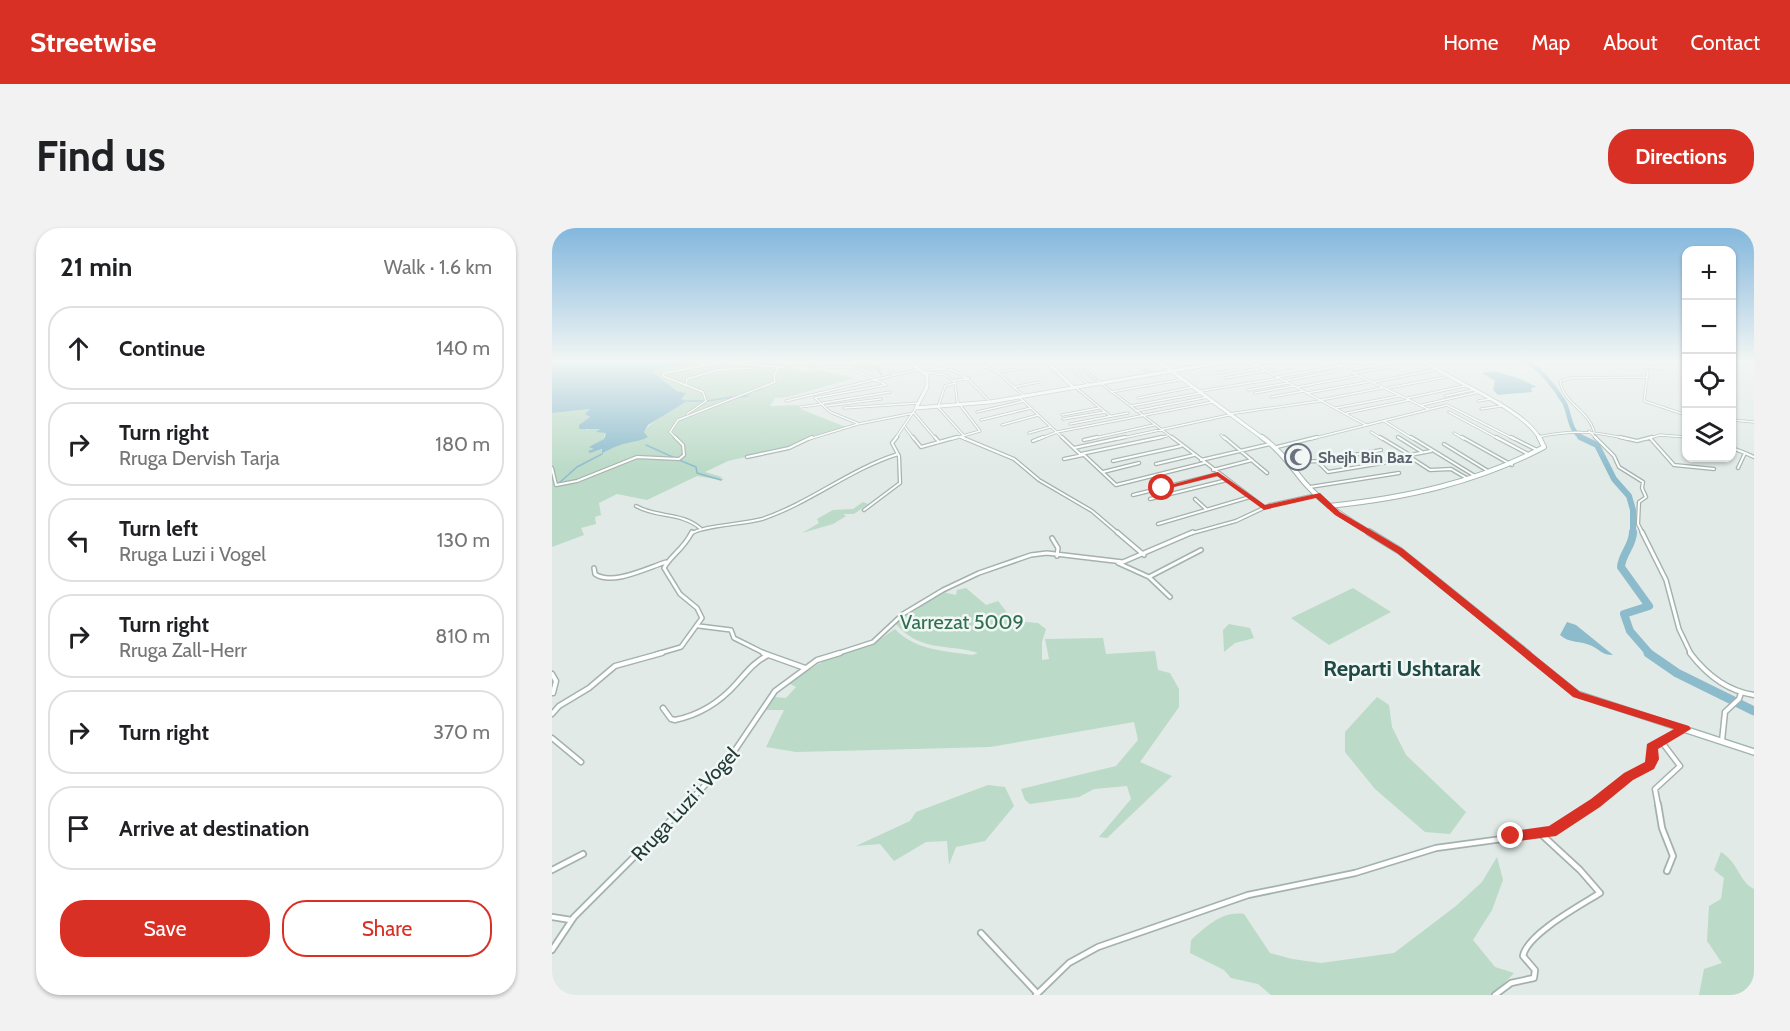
<!DOCTYPE html>
<html lang="en">
<head>
<meta charset="utf-8">
<style>
	:root { --surface:#fff; --page:#f2f2f2; --text:#202124; --muted:#757577; --line:#e0e0e0; --accent:#d93025 }
	body { margin:0; font-family:Cabin,sans-serif; background:var(--page); color:var(--text) }
	.controls { position:absolute; right:18px; top:18px; display:grid; overflow:hidden; border-radius:12px; box-shadow:0 2px 4px #0004 }
	.controls button { width:54px; height:54px; display:grid; place-items:center; padding:0; border:0; border-bottom:2px solid var(--line); background:var(--surface); color:var(--text); font:30px sans-serif }
	.stop { position:absolute; width:18px; height:18px; margin:-14px; border:4px solid #d93025; border-radius:50%; background:#fff }
	.stop.end { background:#d93025; border-color:#fff; box-shadow:0 2px 6px #0008 }
	.list { margin:0; padding:0; list-style:none }
	h2 { display:flex; justify-content:space-between; align-items:center; height:78px; margin:0; padding:0 24px; font-size:26px }
	h2 small { font-size:20px; font-weight:400; color:var(--muted) }
	.list li { display:grid; grid-template-columns:39px 1fr auto; gap:18px; align-items:center; box-sizing:border-box; height:84px; margin:0 12px 12px; padding:0 12px; border:2px solid var(--line); border-radius:24px }
	.list b { display:block; font-size:22px; white-space:nowrap }
	.list p { margin:0; font-size:20px; white-space:nowrap; color:var(--muted) }
	.list em { font-size:20px; font-style:normal; color:var(--muted) }
	.actions { display:flex; gap:12px; padding:18px 24px }
	.actions a { flex:1; padding:14px 0; border:2px solid var(--accent); border-radius:24px; text-align:center; font-size:21px; color:var(--accent) }
	.actions .main { background:var(--accent); color:#fff }
	.icon { flex:none; width:33px; height:33px; fill:none; stroke:currentColor; stroke-width:2; stroke-linecap:round; stroke-linejoin:round }
	.map { position:relative; flex:none; width:1202px; height:767px; overflow:hidden; border-radius:24px }
	header { display:flex; align-items:center; gap:36px; box-sizing:border-box; height:84px; padding:0 30px; background:var(--accent); color:#fff }
	header strong { font-size:28px }
	nav { display:flex; gap:33px; margin-inline-start:auto; font-size:21px }
	.intro { display:flex; align-items:center; justify-content:space-between; box-sizing:border-box; height:144px; padding:0 36px }
	h1 { margin:0; font-size:42px }
	.button { padding:15px 27px; border-radius:24px; background:var(--accent); color:#fff; font-size:21px; font-weight:700 }
	main { display:flex; gap:36px; padding:0 36px }
	aside { flex:1; background:var(--surface); border-radius:24px; box-shadow:0 2px 4px #0004 }
	.map>svg:first-child { display:block }
	.green { fill:#bbdac7 }
	.water { fill:#8cbbcc }
	.lines { fill:none; stroke-linecap:round; stroke-linejoin:round }
	.stream { stroke:#8cbbcc; stroke-width:1.5 }
	.river-far3 { stroke:#8cbbcc; stroke-width:4.5 }
	.river-far2 { stroke:#8cbbcc; stroke-width:6 }
	.river-far1 { stroke:#8cbbcc; stroke-width:8 }
	.river { stroke:#8cbbcc; stroke-width:9 }
	.street-far4-casing { stroke:#a4b2ae; stroke-width:3 }
	.street-far3-casing { stroke:#a4b2ae; stroke-width:4.5 }
	.street-far2-casing { stroke:#a4b2ae; stroke-width:6 }
	.street-far1-casing { stroke:#a4b2ae; stroke-width:7 }
	.street-casing { stroke:#a4b2ae; stroke-width:8 }
	.secondary-far3-casing { stroke:#a0b5b0; stroke-width:4.5 }
	.secondary-far2-casing { stroke:#a0b5b0; stroke-width:6 }
	.secondary-far1-casing { stroke:#a0b5b0; stroke-width:8 }
	.secondary-casing { stroke:#a0b5b0; stroke-width:8 }
	.street-far4 { stroke:#fff; stroke-width:1.5 }
	.street-far3 { stroke:#fff; stroke-width:2 }
	.street-far2 { stroke:#fff; stroke-width:3 }
	.street-far1 { stroke:#fff; stroke-width:4 }
	.street { stroke:#fff; stroke-width:4.5 }
	.secondary-far3 { stroke:#fff; stroke-width:3 }
	.secondary-far2 { stroke:#fff; stroke-width:4 }
	.secondary-far1 { stroke:#fff; stroke-width:4.5 }
	.secondary { stroke:#fff; stroke-width:5 }
	.route { fill:#d93025 }
	.labels { text-anchor:middle; dominant-baseline:central; stroke-width:5; stroke-linejoin:round; paint-order:stroke }
	.far-worship-label { font-size:16px; font-weight:bold; fill:#5b616d; stroke:#f1f7f5; text-anchor:start }
	.park-label { font-size:20px; fill:#2f6e4e; stroke:#f1f7f5 }
	.street-label { font-size:20px; fill:#223a36; stroke:#f1f7f5 }
	.quarter-label { font-size:22px; font-weight:bold; fill:#204a45; stroke:#f1f7f5 }
</style>
</head>
<body>
<header>
<strong>Streetwise</strong>
<nav><a>Home</a><a>Map</a><a>About</a><a>Contact</a></nav>
</header>
<div class="intro"><h1>Find us</h1><a class="button">Directions</a></div>
<main>
<aside>
<h2>21 min<small>Walk · 1.6 km</small></h2>
<ul class="list">
<li><svg class="icon" aria-label="ahead" viewBox="0 0 24 24"><path d="M12 20V5M6 11l6-6 6 6"/></svg><div><b>Continue</b></div><em>140 m</em></li>
<li><svg class="icon" aria-label="right" viewBox="0 0 24 24"><path d="M7 20v-9h11M14 6l5 5-5 5"/></svg><div><b>Turn right</b><p>Rruga Dervish Tarja</p></div><em>180 m</em></li>
<li><svg class="icon" aria-label="left" viewBox="0 0 24 24"><path d="M17 20v-9H6M10 6l-5 5 5 5"/></svg><div><b>Turn left</b><p>Rruga Luzi i Vogel</p></div><em>130 m</em></li>
<li><svg class="icon" aria-label="right" viewBox="0 0 24 24"><path d="M7 20v-9h11M14 6l5 5-5 5"/></svg><div><b>Turn right</b><p>Rruga Zall-Herr</p></div><em>810 m</em></li>
<li><svg class="icon" aria-label="right" viewBox="0 0 24 24"><path d="M7 20v-9h11M14 6l5 5-5 5"/></svg><div><b>Turn right</b></div><em>370 m</em></li>
<li><svg class="icon" aria-label="arrive" viewBox="0 0 24 24"><path d="M6 21V4h12l-3 4 3 4H6"/></svg><div><b>Arrive at destination</b></div></li>
</ul>
<div class="actions"><a class="main">Save</a><a>Share</a></div>
</aside>
<div class="map">
<svg width="1202" height="767" viewBox="0 0 1202 767">
	<rect width="100%" height="100%" fill="#e1eae7"/>
	<path class="green" d="M152 134H260L266 138 327 134 324 136 335 137 326 139 329 142C311 145 297 135 280 136 271 137 266 142 256 140L261 138 240 139 249 141 244 144 266 142 303 150 236 169 223 170 218 178 246 177V180L294 199 262 208 235 220 176 233 153 244 170 249 168 250 172 251 170 252 145 248 95 272 65 266 47 275 49 287 43 289 44 296 29 300 32 307 0 319V185L38 181 35 188 39 189 29 196 35 202 39 200 51 201 45 204H56L52 207V211L38 220H43L39 224 52 221 51 226 63 216 96 209 91 205C96 196 122 179 132 174L129 171 133 165 125 163 99 144 106 140Z
		M311 274 316 276 302 286H291L294 288 281 296 250 305 267 295 265 291 281 282 301 281Z
		M414 360 434 377 446 373 462 393 486 395 494 401 490 414V432L497 431 493 411 551 410 554 426 603 423 606 442 618 445 627 461V479L588 534 620 548 555 610 547 609 579 571 575 558 542 561 527 569 478 576 473 572 469 561 564 538 586 512 582 494 438 519 244 524 214 519 232 482H214L221 469 234 470 244 459 236 455 278 429 320 417 343 401C362 422 393 423 420 427L426 425C394 415 369 425 343 395L391 364 404 367 405 362Z
		M801 360 839 384 777 417 739 390Z
		M677 396 698 400 702 410 683 415 672 424 671 402Z
		M825 469 837 477 840 499 854 527 914 584 898 606 873 604 823 561 793 524V504Z
		M436 557 453 559 462 578 433 613 404 619 397 637 395 613 374 614 342 633 328 616 304 618 358 593 364 584Z
		M1169 624C1187 635 1187 654 1202 661V767H1147L1152 741 1170 735 1155 713 1157 678 1169 671 1172 650 1162 642Z
		M945 629 951 652 940 682 921 712 943 739 962 745 941 767H719L706 756 679 750 672 742 638 725 639 712C655 698 670 683 692 686L718 725 740 731 769 735 842 725 904 678 930 654Z"/>
	<path class="water" d="M152 134 107 140 100 144 125 163 134 165 129 171 135 173 96 197 92 204 96 209C83 216 71 212 50 226V221L38 225 36 223 42 221 37 219 52 211 54 205 44 204 48 201H27V197L38 189 33 186 38 181 0 185V135Z
		M942 143 966 150 985 159 979 160 980 164 946 167 941 162 943 153 930 145Z
		M1015 394 1024 397 1061 427C1050 427 1048 422 1040 418 1028 412 1018 416 1008 407Z"/>
	<g class="lines">
		<path class="stream" d="M308 134 325 140 330 147
			M188 169 196 168
			M135 173H151
			M155 173 180 169
			M94 217 123 230
			M127 232 144 239 145 245 169 252
			M7 255 25 239 50 226"/>
		<path class="river-far3" d="M977 134C992 145 1002 158 1012 174 1019 187 1016 203 1032 211"/>
		<path class="river-far2" d="M1028 209 1045 217 1062 251 1077 268 1081 282V306"/>
		<path class="river-far1" d="M1081 304C1081 318 1070 325 1069 339L1097 378 1072 386 1078 403 1098 426"/>
		<path class="river" d="M1096 425 1125 445 1202 483"/>
		<defs>
			<path id="street-far4" d="M333 134 343 147
				M415 134 443 142 472 168
				M521 134 622 211
				M581 134 599 146
				M698 134 814 197
				M778 134 876 181
				M1084 134 1096 143 1092 173 1134 187
				M1196 134 1202 135
				M704 136 714 134
				M229 139 241 134
				M440 139 468 135
				M710 139 739 134
				M1095 139 1110 141 1102 134
				M519 141 537 157
				M377 142C407 136 419 154 438 174
				M798 142 844 134
				M717 143 768 134
				M373 144 393 147 403 154 405 173 428 203 400 211
				M445 144 497 137
				M665 145 705 138
				M803 145 863 134
				M725 149 809 134
				M673 150 713 143
				M401 153 417 150
				M732 153 783 143
				M822 154 882 142
				M403 155 393 158 386 179 412 208
				M134 158 135 151 166 142 199 140
				M462 159 487 154
				M523 159 558 188
				M746 159 804 148
				M836 160 894 149
				M696 162 736 155
				M649 163 727 150
				M559 164 632 151
				M703 165 742 158
				M755 165 816 154
				M893 168 921 162
				M467 169 512 211
				M719 169 752 163
				M263 170 334 157 297 139H273
				M263 170 278 184 305 195
				M586 170 641 159
				M856 170 912 158
				M769 172 830 160
				M234 173 368 141
				M926 173 939 171
				M271 175 338 164
				M870 177 927 164
				M274 178 329 171
				M579 178 649 165
				M248 179 271 176
				M292 180 367 175
				M784 180 847 168
				M929 181 949 178
				M584 183 656 169
				M425 184 472 173
				M897 184 947 211
				M795 185 858 172
				M135 186 154 173 151 164 111 148 112 145 168 135 230 139
				M677 186 768 173
				M510 187 547 180
				M511 191 553 184
				M429 192 479 180
				M1180 192 1202 194
				M832 193 861 211
				M518 196 576 185
				M450 197 486 187
				M353 199 362 211
				M1037 203 1045 211
				M1042 203C1036 182 1011 175 1008 153L1020 150 1095 149
				M819 204 830 211
				M477 205 498 199
				M902 205 912 211
				M669 207 673 211
				M409 209 413 211
				M846 209 849 211
				M986 209C1018 202 1044 203 1075 211
				M125 211 118 204 126 192 223 154 222 147 227 139
				M257 211 306 196 362 185 384 211
				M343 211 364 180
				M487 211 505 204 661 174
				M538 211 602 197
				M566 211 677 187
				M602 211 615 208
				M759 211 895 177 962 211
				M1094 211 1108 207 1134 209"/>
			<path id="street-far3" d="M361 209 369 219 405 209
				M383 209 387 214
				M409 209 462 231 487 252 540 283 567 306
				M510 209 529 227
				M620 209 712 279
				M672 209 715 245
				M828 209 858 227 879 223
				M846 209 870 224
				M859 209 923 248
				M910 209 960 237
				M944 209 976 226
				M959 209 985 222
				M1043 209 1062 228 1067 239 1091 254 1090 260 1094 269 1087 274 1086 296 1091 306
				M1068 209 1085 213 1100 209
				M1098 210 1122 237 1162 241
				M532 212 545 209
				M481 213 491 209
				M892 216 936 243
				M725 219 765 209
				M522 220 573 209
				M1180 220 1193 225 1186 240
				M1193 225 1202 229
				M529 226 610 209
				M531 226 564 257 652 235
				M195 229 237 220 260 209
				M512 231 531 227
				M861 231 878 242 899 241 916 251
				M649 232 718 216
				M561 233 629 218
				M738 234 769 233 829 222
				M766 234 776 244 843 233
				M604 236 642 227
				M0 240 4 257 25 253 85 229 127 231 132 227 131 217 123 209
				M661 242 700 232
				M551 244 587 235
				M758 259 847 245
				M581 267 666 246
				M598 271 675 252
				M643 271 654 281
				M84 278C105 290 129 284 148 300
				M312 282 348 255 347 228 340 215 345 209
				M606 296 698 269
				M139 306C148 298 192 296 210 291 258 275 298 241 346 226
				M637 306 684 293 718 277 765 267"/>
			<path id="street-far2" d="M565 304 592 327
				M1090 304 1114 352 1127 401 1139 426
				M500 310 506 320 505 328
				M566 335 597 349 618 369
				M42 340 43 346C60 358 95 340 114 334
				M597 349 649 322
				M147 398 179 402 182 410 214 426
				M105 426 129 419 150 390 145 380 128 366 112 340C119 327 131 322 140 304
				M284 426 321 414 351 386 391 362 427 345 479 327 495 325 571 334 641 304"/>
			<path id="street-far1" d="M211 425 253 440
				M1138 425C1154 446 1175 463 1202 467
				M0 446 4 453 1 465
				M111 480 119 491 123 492C147 487 168 474 184 456 194 445 202 434 216 427
				M0 486 7 478 37 460 63 438 110 425
				M0 510 29 534
				M1170 513 1173 484 1187 471 1189 465
				M134 577 175 534 223 463 265 432 288 425
				M1040 577 1076 549 1098 537 1101 531 1099 519 1132 502
				M1106 577 1103 561 1128 538 1109 513"/>
			<path id="street" d="M1106 576 1110 600 1121 628 1115 643
				M0 642 31 626
				M0 689 19 692
				M429 705 485 765
				M0 722 22 689 135 576
				M484 767 517 735 546 719 696 667 803 645 884 620 995 605 1043 576
				M943 767 959 755 982 750 983 742 971 728C975 706 1029 677 1048 665L1028 642 989 606"/>
			<path id="secondary-far3" d="M357 134 375 147V159L364 180
				M495 134 521 159
				M607 134 712 211
				M873 134C903 155 971 180 988 211
				M364 180 438 174 673 134"/>
			<path id="secondary-far2" d="M710 209C729 223 737 236 752 254 771 276 795 291 820 306
				M777 278C853 270 924 255 992 219L987 209"/>
			<path id="secondary-far1" d="M817 304 848 323 976 426"/>
			<path id="secondary" d="M974 425 1025 466 1202 524"/>
		</defs>
		<use href="#street-far4" class="street-far4-casing"/>
		<use href="#street-far3" class="street-far3-casing"/>
		<use href="#street-far2" class="street-far2-casing"/>
		<use href="#street-far1" class="street-far1-casing"/>
		<use href="#street" class="street-casing"/>
		<use href="#secondary-far3" class="secondary-far3-casing"/>
		<use href="#secondary-far2" class="secondary-far2-casing"/>
		<use href="#secondary-far1" class="secondary-far1-casing"/>
		<use href="#secondary" class="secondary-casing"/>
		<use href="#street-far4" class="street-far4"/>
		<use href="#street-far3" class="street-far3"/>
		<use href="#street-far2" class="street-far2"/>
		<use href="#street-far1" class="street-far1"/>
		<use href="#street" class="street"/>
		<use href="#secondary-far3" class="secondary-far3"/>
		<use href="#secondary-far2" class="secondary-far2"/>
		<use href="#secondary-far1" class="secondary-far1"/>
		<use href="#secondary" class="secondary"/>
	</g>
	<linearGradient id="sky" x2="0" y2="1"><stop stop-color="#83b7dd"/><stop offset="0.55" stop-color="#f2f6f4"/><stop offset="1" stop-color="#f2f6f4" stop-opacity="0"/></linearGradient>
	<rect width="1202" height="242" fill="url(#sky)"/>
	<path class="route" d="M666 244 713 277 768 265 788 284 851 321 1028 464 1137 498 1139 501 1106 521 1107 531 1102 541 1081 552 1048 579 1004 608 959 614 954 612V604L997 598 1039 571 1072 545 1093 534 1095 516 1122 501 1021 469 845 325 783 287 764 270 712 282 665 248 610 262 607 260Z"/>
	<defs>
		<symbol id="mosque-ring" viewBox="-11 -11 22 22"><circle r="9.5" fill="#f1f7f5" stroke="#6b7280" stroke-width="1.5"/><path d="M3.5-4.9A6 6 0 1 0 3.5 4.9A5 5 0 1 1 3.5-4.9Z" fill="#6b7280"/></symbol>
	</defs>
	<g fill-rule="evenodd">
		<use href="#mosque-ring" x="731" y="214" width="30" height="30"/>
	</g>
	<g class="labels">
		<g class="far-worship-label">
			<text x="766" y="229">Shejh Bin Baz</text>
		</g>
		<g class="park-label">
			<text x="410" y="394">Varrezat 5009</text>
		</g>
		<g class="street-label">
			<text transform="translate(133 576) rotate(-47)">Rruga Luzi i Vogel</text>
		</g>
		<g class="quarter-label">
			<text x="850" y="440">Reparti Ushtarak</text>
		</g>
	</g>
</svg>
<div class="controls">
<button>+</button>
<button>−</button>
<button><svg class="icon" aria-label="locate" viewBox="0 0 24 24"><circle cx="12" cy="12" r="6"/><path d="M12 2v4M12 18v4M2 12h4M18 12h4"/></svg></button>
<button><svg class="icon" aria-label="layers" viewBox="0 0 24 24"><path d="M12 4l9 5-9 5-9-5zM3 14l9 5 9-5"/></svg></button>
</div>
<div class="stop" style="left:610px;top:260px"></div>
<div class="stop end" style="left:959px;top:608px"></div>
</div>
</main>
</body>
</html>
